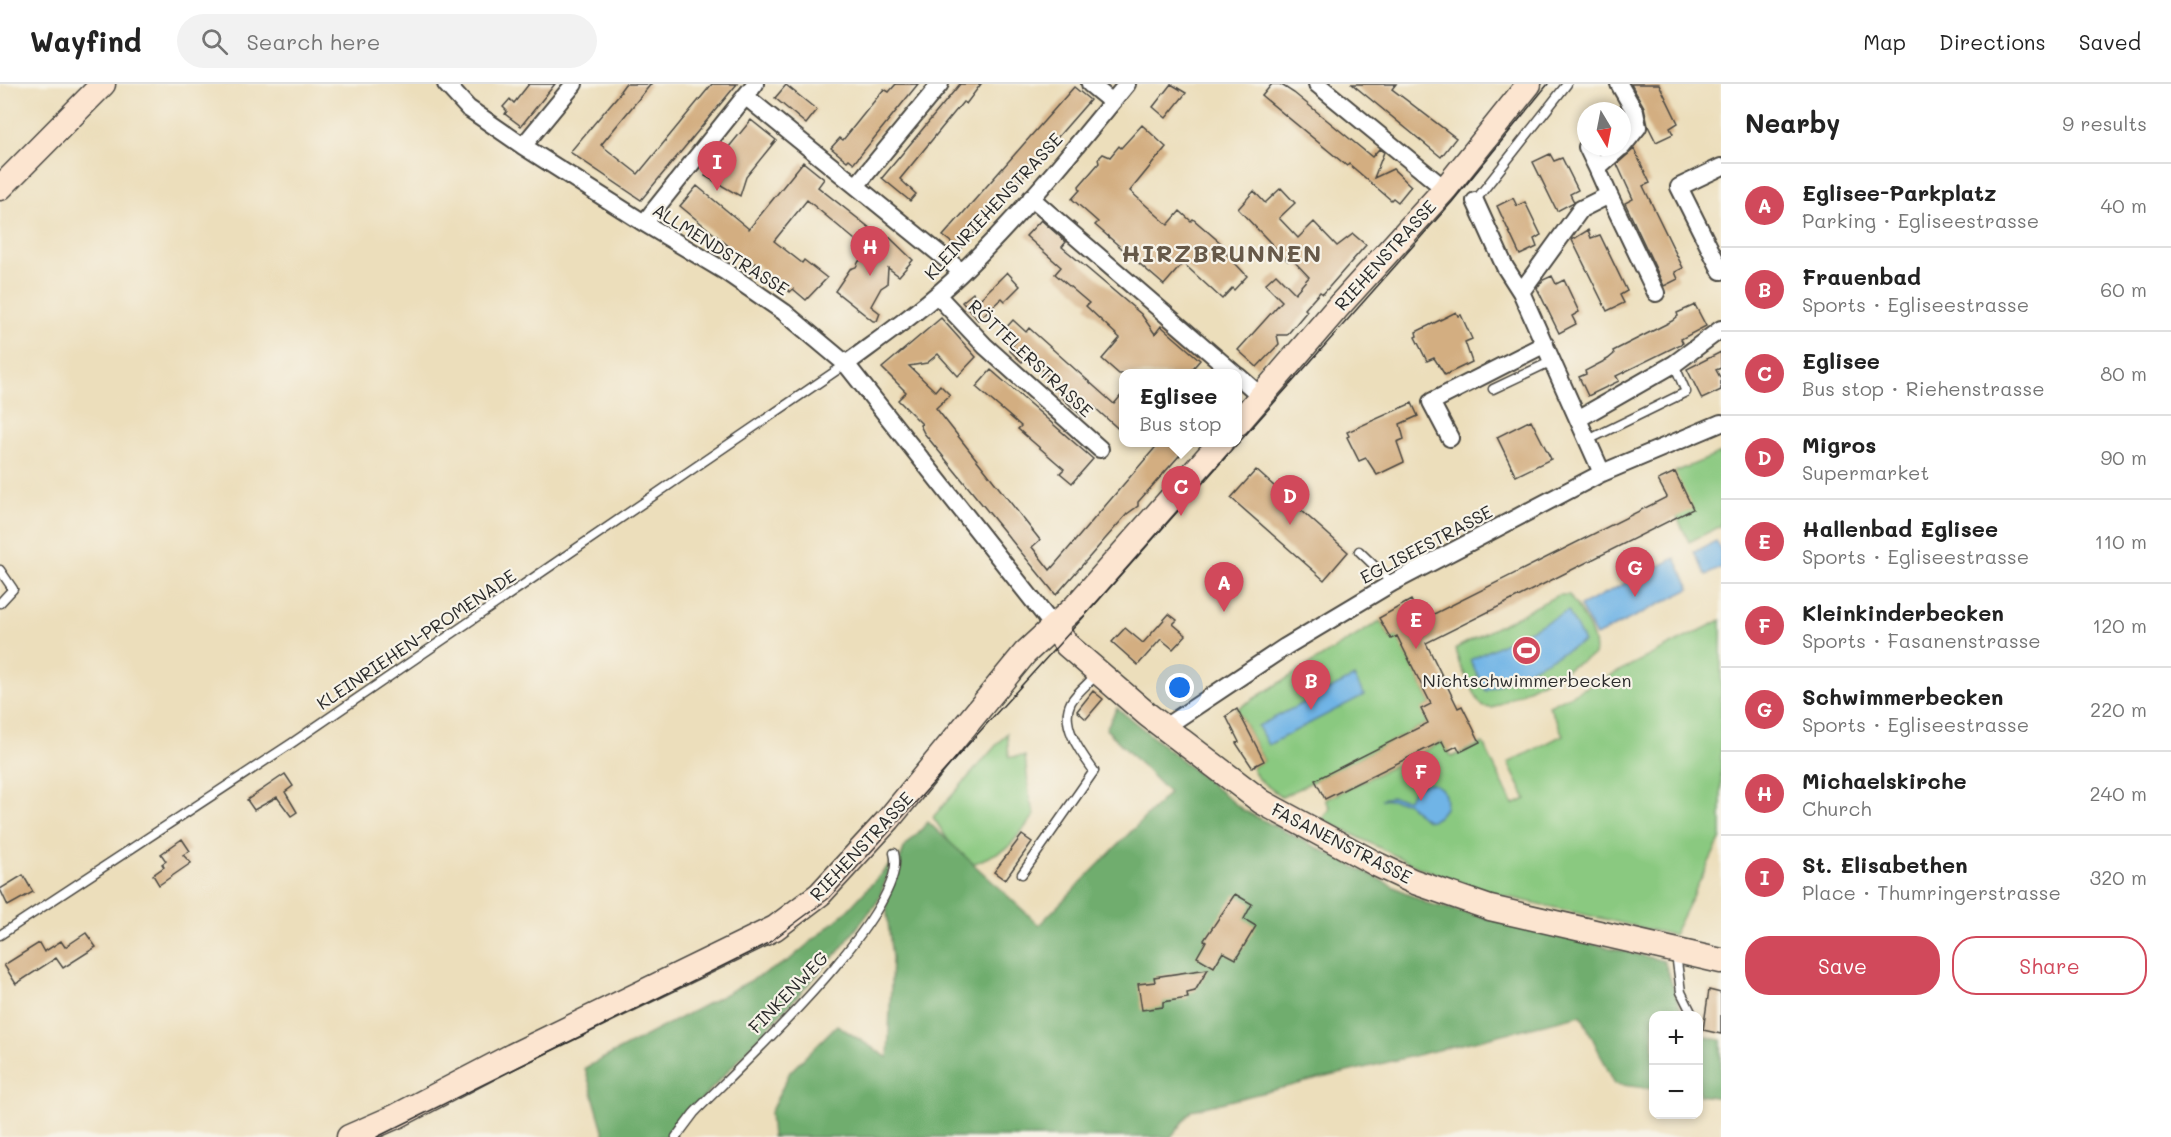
<!DOCTYPE html>
<html lang="en">
<head>
<meta charset="utf-8">
<style>
	:root { --surface:#fff; --page:#f2f2f2; --text:#222; --muted:#767676; --line:#e0e0e0; --accent:#d1495b }
	body { margin:0; font-family:Mali,sans-serif; background:var(--page); color:var(--text) }
	.controls { position:absolute; right:18px; bottom:18px; display:grid; overflow:hidden; border-radius:12px; box-shadow:0 3px 9px #0003 }
	.controls button { width:54px; height:54px; display:grid; place-items:center; padding:0; border:0; border-bottom:2px solid var(--line); background:var(--surface); color:var(--text); font:30px sans-serif }
	.compass { position:absolute; left:1577px; top:18px; width:54px; height:54px; border-radius:50%; background:var(--surface); box-shadow:0 3px 9px #0003; rotate:170deg }
	.you { position:absolute; left:1180px; top:604px; width:21px; height:21px; margin:-15px; border:4px solid #fff; border-radius:50%; background:#1a73e8; box-shadow:0 0 0 9px #1a73e833 }
	.badge { display:grid; place-items:center; width:39px; height:39px; border-radius:50%; background:var(--accent); color:#fff; font-size:20px; font-weight:700 }
	.pin { position:absolute; translate:-50% -50px; filter:drop-shadow(0 2px 3px #0008) }
	.pin::after { content:''; position:absolute; top:32px; width:21px; height:18px; background:inherit; clip-path:polygon(0 0,100% 0,50% 100%) }
	.popup { position:absolute; left:1119px; top:285px; width:123px; height:78px; box-sizing:border-box; display:grid; place-content:center; border-radius:12px; background:var(--surface); filter:drop-shadow(0 2px 4px #0005); font-size:20px; white-space:nowrap; color:var(--muted) }
	.popup b { font-size:22px; color:var(--text) }
	.popup::after { content:''; position:absolute; left:50%; top:100%; margin-left:-12px; border:12px solid transparent; border-top-color:var(--surface) }
	.list { margin:0; padding:0; list-style:none }
	h2 { display:flex; justify-content:space-between; align-items:center; height:78px; margin:0; padding:0 24px; font-size:26px }
	h2 small { font-size:20px; font-weight:400; color:var(--muted) }
	.list li { display:grid; grid-template-columns:39px 1fr auto; gap:18px; align-items:center; box-sizing:border-box; height:84px; padding:0 24px; border-top:2px solid var(--line) }
	.list b { display:block; font-size:22px; white-space:nowrap }
	.list p { margin:0; font-size:20px; white-space:nowrap; color:var(--muted) }
	.list em { font-size:20px; font-style:normal; color:var(--muted) }
	.actions { display:flex; gap:12px; padding:18px 24px }
	.actions a { flex:1; padding:14px 0; border:2px solid var(--accent); border-radius:24px; text-align:center; font-size:21px; color:var(--accent) }
	.actions .main { background:var(--accent); color:#fff }
	.icon { flex:none; width:33px; height:33px; fill:none; stroke:currentColor; stroke-width:2; stroke-linecap:round; stroke-linejoin:round }
	.map { position:relative; flex:none; width:1721px; height:1053px; overflow:hidden }
	header { display:flex; align-items:center; gap:36px; box-sizing:border-box; height:84px; padding:0 30px; background:var(--surface); border-bottom:2px solid var(--line) }
	header strong { font-size:28px }
	nav { display:flex; gap:33px; margin-inline-start:auto; font-size:21px }
	.search { width:420px; height:54px; background:var(--page); display:flex; align-items:center; gap:15px; box-sizing:border-box; padding:0 21px; border-radius:33px; color:var(--muted); font-size:22px }
	main { display:flex }
	aside { flex:1; background:var(--surface) }
	.map>svg:first-child { display:block }
	.green { fill:#8ac980; stroke:#5a7a56; stroke-width:1.5 }
	.forest { fill:#6fad6e; stroke:#4d6c4c; stroke-width:1.5 }
	.water { fill:#70b4e6; stroke:#4e7088; stroke-width:1.5 }
	.building { fill:#d3ae81 }
	.lines { fill:none; stroke-linecap:round; stroke-linejoin:round }
	.service-casing { stroke:#484641; stroke-width:11 }
	.minor-casing { stroke:#484641; stroke-width:20 }
	.secondary-casing { stroke:#484641; stroke-width:27 }
	.service { stroke:#fff; stroke-width:8 }
	.minor { stroke:#fff; stroke-width:16 }
	.secondary { stroke:#fce5d0; stroke-width:24 }
	.tram { stroke:#2b2b2b; stroke-width:1.5 }
	.labels { text-anchor:middle; dominant-baseline:central; stroke-width:4.5; stroke-linejoin:round; paint-order:stroke }
	.street-label { font-size:18px; fill:#2b2b2b; stroke:#f7f3e8 }
	.poi-label { font-size:18px; fill:#2b2b2b; stroke:#f7f3e8 }
	.district-label { font-size:24px; font-weight:bold; letter-spacing:1.5px; fill:#665949; stroke:#f7f3e8 }
</style>
</head>
<body>
<header>
<strong>Wayfind</strong>
<div class="search"><svg class="icon" aria-label="search" viewBox="0 0 24 24"><circle cx="10" cy="10" r="6"/><path d="M15 15l6 6"/></svg>Search here</div>
<nav><a>Map</a><a>Directions</a><a>Saved</a></nav>
</header>
<main>
<div class="map">
<svg width="1721" height="1053" viewBox="0 0 1721 1053">
	<rect width="100%" height="100%" fill="#f7f3e8"/>
	<filter id="ink" filterUnits="userSpaceOnUse"><feTurbulence type="fractalNoise" baseFrequency=".0167" numOctaves="2"/><feDisplacementMap in="SourceGraphic" scale="12" xChannelSelector="R" yChannelSelector="G"/><feConvolveMatrix kernelMatrix="1 2 1 2 8 2 1 2 1" color-interpolation-filters="sRGB"/></filter>
	<filter id="wash" filterUnits="userSpaceOnUse"><feTurbulence type="fractalNoise" baseFrequency=".008" numOctaves="4" result="noise"/><feDisplacementMap in="SourceGraphic" scale="24" xChannelSelector="R" yChannelSelector="G"/><feGaussianBlur stdDeviation="1.35" result="paint"/><feColorMatrix in="noise" values="0 0 0 0 0 0 0 0 0 0 0 0 0 0 0 0 0 1.4 0 .05"/><feComposite in="paint" operator="in"/></filter>
	<g filter="url(#wash)">
		<rect width="100%" height="100%" fill="#ecdebb"/>
		<path class="green" d="M1721 369V442L1689 458 1677 433 1675 388Z
			M1558 511H1569C1579 526 1599 553 1594 571L1492 624 1484 623 1479 618 1459 579 1456 564Z
			M1721 536V754L1673 851 1495 810 1418 783 1322 735 1330 724 1325 716 1442 658 1452 673 1483 659 1513 721 1526 715 1508 679 1563 651 1549 622Z
			M1380 537 1391 555 1397 552 1431 620 1422 625 1428 639 1282 713 1258 695 1252 683 1264 677 1237 625Z
			M1007 649 1009 673 1025 672 1030 717 1035 731 1008 764 973 780 950 759 933 733Z"/>
		<path class="forest" d="M1117 624 1243 726 1426 819 1664 877 1683 931 1654 932 1653 1005 1615 1000 1581 931 1192 1026 1171 1053H772L770 1029 790 988 837 941 888 974 892 874 886 820 904 764 928 738 1039 841 1169 709 1106 645Z
			M893 777 878 817 839 867 667 1053H605L585 984 788 877 845 829Z
			M1699 951 1721 956V1014L1699 1011Z"/>
		<path class="water" d="M1716 457 1721 466V484L1706 491 1694 468Z
			M1675 474 1690 505 1596 552 1580 522Z
			M1568 527 1584 558 1486 607 1470 576Z
			M1354 593 1364 611 1268 661 1258 642Z
			M1426 699C1441 700 1448 709 1445 724 1428 750 1419 728 1407 718L1381 715 1391 713 1408 715 1415 705Z"/>
		<g id="blocks">
			<path class="building" d="M529 0H555L521 42 505 30 507 27 503 23 510 15 514 19Z
				M625 0H651L601 61 638 90 712 0H737L641 116 570 68 621 8 620 7Z
				M896 0H918L854 79 849 75 847 77 831 64 840 54 843 56 884 5 889 8Z
				M960 0H981L966 20 963 18 900 95 916 110 910 117 882 94Z
				M1171 0 1186 9 1166 34 1153 23Z
				M1272 0H1280L1294 9 1372 73 1379 65 1384 68 1374 94 1393 85 1411 102 1398 118 1393 114 1391 116 1349 80 1347 82 1262 12Z
				M1352 0H1396L1392 5 1456 54 1441 73Z
				M1631 0H1659L1678 39 1670 44 1673 50 1656 58 1648 42 1644 23Z
				M786 1 817 26 806 40 775 14Z
				M1074 3 1090 16 960 165 943 152Z
				M751 36 776 56 746 93 740 112 705 92Z
				M1142 41 1166 63 1130 107 1168 141 1180 127 1191 137 1193 135 1223 161 1221 164 1247 192 1234 206 1232 204 1222 215 1183 179 1164 201 1095 141 1098 138 1072 115 1080 106 1079 102 1099 79 1098 75 1103 70 1110 73 1119 62 1121 64Z
				M1634 65 1650 99 1643 102 1683 184 1675 188 1678 195 1664 202 1625 119 1633 115 1617 80Z
				M1550 70 1554 77 1562 74 1578 106 1570 110 1574 118 1557 127 1533 78Z
				M803 78 824 95 818 103 875 148 877 146 886 150 913 176 899 192 888 184 887 200 881 204 871 222 880 229 877 237H873L835 207 850 185 856 183 859 177 872 170 807 116 774 157 802 179 804 176 827 194 806 216 793 205 790 208 755 179 753 182 680 122 697 102 749 145Z
				M1281 104 1295 119 1279 134 1298 154 1314 138 1337 162 1353 150 1366 161 1323 210 1320 208 1305 225 1307 227 1287 251H1277L1279 260 1257 283 1238 266 1282 217 1265 200 1276 190 1295 209 1309 193 1291 174 1288 177 1238 125 1254 107 1265 119Z
				M1513 114 1517 122 1525 118 1541 151 1534 155 1537 163 1520 171 1497 122Z
				M1041 136 1066 158 1062 163 1141 230 1155 250 1161 242 1200 276 1188 290H1119L1102 275 1120 254 1086 222 1089 219 1055 190 1061 183 1026 152Z
				M1588 146 1591 154 1600 151 1627 207 1620 211 1624 219 1607 227 1572 156Z
				M1007 188 1020 202 1005 217 1002 214 978 236 962 218 973 209 979 216Z
				M1552 192 1556 200 1564 196 1579 228 1572 232 1576 240 1559 249 1537 204 1543 196Z
				M1695 221 1706 242 1681 255 1683 259 1616 292 1619 297 1588 312 1579 293 1586 290 1585 287 1608 275 1614 270 1613 267 1672 237 1678 232 1677 229Z
				M1456 228 1458 232 1461 231 1472 255 1465 258 1472 278 1445 291 1434 274 1427 277 1415 253 1417 252 1416 248Z
				M941 234 976 273 958 292 938 270 927 279 909 282 935 307 940 301 950 311 936 324 1040 456 1032 463 1050 486 1160 358H1180L1187 363 1138 418V422L1127 430 1056 511 924 349 920 341 922 340 898 316 906 308 882 284Z
				M1013 236 1026 248 1029 244 1114 320 1124 308V350L1094 323 1084 334 1059 311 1063 306 1027 273 1022 278 1009 266 1017 256 1005 245Z
				M1721 268V284L1716 286 1721 295V306L1702 315 1687 285Z
				M991 286 1093 375 1072 399 1060 389 1064 385 1018 345 1021 342 976 303Z
				M1412 319 1418 332 1400 340 1404 355 1397 358 1404 378 1377 391 1366 374 1359 377 1347 353 1349 352 1347 348Z
				M1531 336 1551 375 1516 392 1497 353Z
				M1256 386 1348 468 1324 496 1231 414Z
				M1675 388 1693 425 1426 559 1458 624 1462 622 1480 658 1460 668 1457 662 1447 667 1442 657 1325 715 1315 696 1428 639 1421 625 1431 620 1397 552 1391 555 1379 534 1411 516 1422 536 1667 413 1658 396Z
				M1169 530 1177 536 1173 540 1186 551 1173 565 1161 555 1138 581 1112 558 1125 544 1143 559Z
				M1093 607 1103 615 1086 635 1077 627Z
				M1237 625 1264 677 1252 683 1236 659 1239 658 1226 632Z
				M285 690 293 702 285 708 297 728 291 732 277 713 254 726 247 716Z
				M1022 751 1032 758 1005 796 994 788Z
				M182 755 190 767 183 771 191 779 159 801 153 791 164 783 162 780 166 777 161 770Z
				M23 791 33 808 8 822 0 805Z
				M1235 810 1252 820 1244 835 1256 842 1236 875 1223 868 1214 883 1197 873 1206 857 1204 856Z
				M86 849 96 863 63 884 56 874 16 900 4 881 39 859 44 868 61 857 65 863Z
				M1208 885 1195 907 1187 909 1188 914 1163 918V923L1142 926 1138 900 1155 898 1154 893Z
				M1709 906 1721 909V950L1703 946Z"/>
		</g>
	</g>
	<g filter="url(#ink)">
		<use href="#blocks" fill-opacity="0" stroke="#484641" stroke-width="1.5"/>
		<g class="lines">
			<defs>
				<path id="service" d="M1475 117 1567 0
					M1493 305 1552 277
					M1588 356 1686 308 1674 280
					M1359 467 1392 499
					M0 486 13 505 0 519
					M1022 790 1094 687C1082 670 1059 641 1071 618 1077 608 1089 599 1097 590
					M0 851 292 659 846 280
					M1676 870 1681 908 1693 932
					M676 1053 694 1029C735 987 911 826 894 769"/>
				<path id="minor" d="M446 0 468 24 523 62 644 139 726 188 784 228 846 280 1054 543
					M1090 0 1112 18
					M1317 0 1445 105
					M1619 0 1635 28 1638 43 1622 63
					M745 12 962 188
					M523 62 574 0
					M1587 63 1597 84
					M1721 83 1679 103 1721 187
					M856 102 940 0
					M1609 111 1597 84 1621 63
					M1031 114 1235 290
					M1475 117 1505 183 1521 208 1602 389
					M644 139 755 0
					M1521 208 1581 125 1609 111 1656 209
					M937 211 985 262 1100 365
					M846 280C885 251 926 223 961 189 1021 131 1074 65 1127 0
					M1238 292 1262 313
					M1578 335 1674 280 1721 245
					M1450 354 1431 318 1545 260
					M1165 643 1285 563 1392 499 1602 389 1721 339"/>
				<path id="secondary" d="M0 104 103 0
					M1238 339 1337 224 1445 105 1529 0
					M1054 543 1067 561 1148 631 1262 718 1378 781 1412 797 1490 824 1721 877
					M349 1053 397 1032 512 972 775 844 820 810 889 735 1025 569 1076 522 1221 358"/>
			</defs>
			<use href="#service" class="service-casing"/>
			<use href="#minor" class="minor-casing"/>
			<use href="#secondary" class="secondary-casing"/>
			<use href="#service" class="service"/>
			<use href="#minor" class="minor"/>
			<use href="#secondary" class="secondary"/>
			<path class="tram" d="M377 1053 767 860 829 814 1099 516 1452 118 1548 0"/>
		</g>
	</g>
	<defs>
		<symbol id="stadium-disc" viewBox="-11 -11 22 22"><circle r="9.5" fill="#d1495b" stroke="#f7f3e8"/><path d="M0-5a6.5 5 0 1 0 0 10a6.5 5 0 1 0 0-10ZM-3.5-1.8h7v3.6h-7Z" fill="#fff"/></symbol>
	</defs>
	<g fill-rule="evenodd">
		<use href="#stadium-disc" x="1510" y="550" width="33" height="33"/>
	</g>
	<g class="labels">
		<g class="street-label">
			<text transform="translate(993 122) rotate(-47)">KLEINRIEHENSTRASSE</text>
			<text transform="translate(721 165) rotate(32)">ALLMENDSTRASSE</text>
			<text transform="translate(1385 171) rotate(-48)">RIEHENSTRASSE</text>
			<text transform="translate(1031 274) rotate(43)">RÖTTELERSTRASSE</text>
			<text transform="translate(1426 460) rotate(-28)">EGLISEESTRASSE</text>
			<text transform="translate(416 555) rotate(-34)">KLEINRIEHEN-PROMENADE</text>
			<text transform="translate(1342 759) rotate(27)">FASANENSTRASSE</text>
			<text transform="translate(861 762) rotate(-47)">RIEHENSTRASSE</text>
			<text transform="translate(788 908) rotate(-46)">FINKENWEG</text>
		</g>
		<g class="poi-label">
			<text x="1527" y="596">Nichtschwimmerbecken</text>
		</g>
		<g class="district-label">
			<text x="1222" y="168">HIRZBRUNNEN</text>
		</g>
	</g>
</svg>
<div class="controls">
<button>+</button>
<button>−</button>
</div>
<svg class="compass" viewBox="-18 -18 36 36"><path d="M0-13l5 13h-10z" fill="#e53935"/><path d="M0 13l5-13h-10z" fill="#767676"/></svg>
<div class="you"></div>
<div class="pin badge" style="left:1224px;top:528px">A</div>
<div class="pin badge" style="left:1311px;top:626px">B</div>
<div class="pin badge" style="left:1181px;top:432px">C</div>
<div class="popup"><b>Eglisee</b>Bus stop</div>
<div class="pin badge" style="left:1290px;top:441px">D</div>
<div class="pin badge" style="left:1416px;top:565px">E</div>
<div class="pin badge" style="left:1421px;top:717px">F</div>
<div class="pin badge" style="left:1635px;top:513px">G</div>
<div class="pin badge" style="left:870px;top:192px">H</div>
<div class="pin badge" style="left:717px;top:107px">I</div>
</div>
<aside>
<h2>Nearby<small>9 results</small></h2>
<ul class="list">
<li><span class="badge">A</span><div><b>Eglisee-Parkplatz</b><p>Parking · Egliseestrasse</p></div><em>40 m</em></li>
<li><span class="badge">B</span><div><b>Frauenbad</b><p>Sports · Egliseestrasse</p></div><em>60 m</em></li>
<li><span class="badge">C</span><div><b>Eglisee</b><p>Bus stop · Riehenstrasse</p></div><em>80 m</em></li>
<li><span class="badge">D</span><div><b>Migros</b><p>Supermarket</p></div><em>90 m</em></li>
<li><span class="badge">E</span><div><b>Hallenbad Eglisee</b><p>Sports · Egliseestrasse</p></div><em>110 m</em></li>
<li><span class="badge">F</span><div><b>Kleinkinderbecken</b><p>Sports · Fasanenstrasse</p></div><em>120 m</em></li>
<li><span class="badge">G</span><div><b>Schwimmerbecken</b><p>Sports · Egliseestrasse</p></div><em>220 m</em></li>
<li><span class="badge">H</span><div><b>Michaelskirche</b><p>Church</p></div><em>240 m</em></li>
<li><span class="badge">I</span><div><b>St. Elisabethen</b><p>Place · Thumringerstrasse</p></div><em>320 m</em></li>
</ul>
<div class="actions"><a class="main">Save</a><a>Share</a></div>
</aside>
</main>
</body>
</html>
